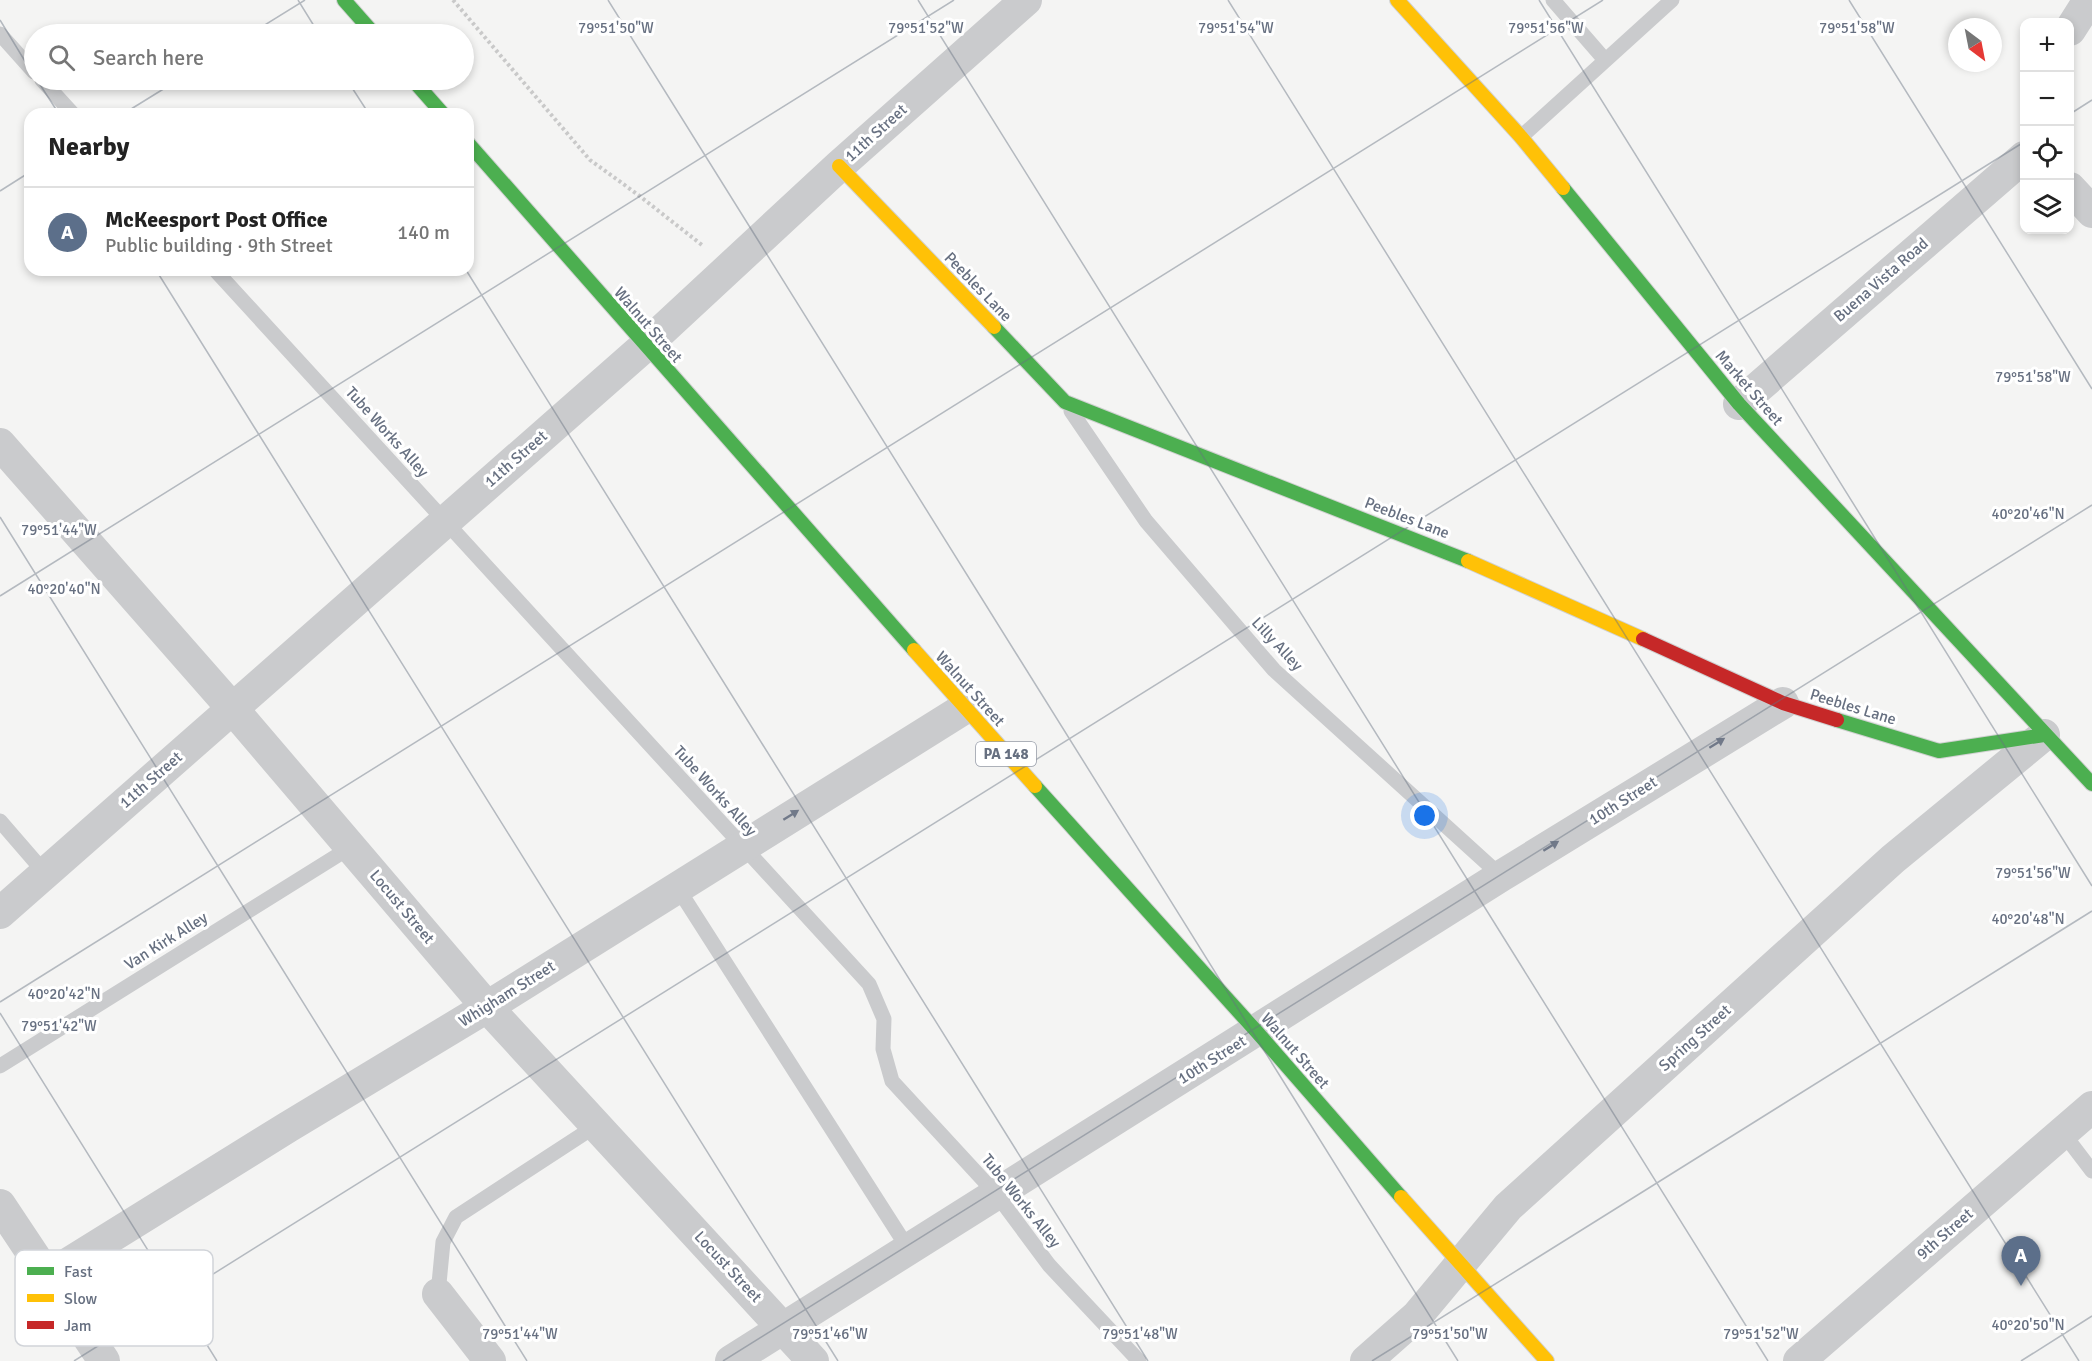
<!DOCTYPE html>
<html lang="en">
<head>
<meta charset="utf-8">
<style>
	:root { --surface:#fff; --page:#f2f2f2; --text:#222; --muted:#767676; --line:#e0e0e0; --accent:#7c3aed }
	body { margin:0; font-family:Signika,sans-serif; background:var(--page); color:var(--text) }
	.controls { position:absolute; right:18px; top:18px; display:grid; overflow:hidden; border-radius:12px; box-shadow:0 3px 9px #0003 }
	.controls button { width:54px; height:54px; display:grid; place-items:center; padding:0; border:0; border-bottom:2px solid var(--line); background:var(--surface); color:var(--text); font:30px sans-serif }
	.compass { position:absolute; left:1948px; top:18px; width:54px; height:54px; border-radius:50%; background:var(--surface); box-shadow:0 3px 9px #0003; rotate:148deg }
	.you { position:absolute; left:1425px; top:816px; width:21px; height:21px; margin:-15px; border:4px solid #fff; border-radius:50%; background:#1a73e8; box-shadow:0 0 0 9px #1a73e833 }
	.badge { display:grid; place-items:center; width:39px; height:39px; border-radius:50%; background:var(--accent); color:#fff; font-size:20px; font-weight:700 }
	.pin { position:absolute; translate:-50% -50px; filter:drop-shadow(0 2px 3px #0008) }
	.pin::after { content:''; position:absolute; top:32px; width:21px; height:18px; background:inherit; clip-path:polygon(0 0,100% 0,50% 100%) }
	.list { margin:0; padding:0; list-style:none }
	h2 { display:flex; justify-content:space-between; align-items:center; height:78px; margin:0; padding:0 24px; font-size:26px }
	h2 small { font-size:20px; font-weight:400; color:var(--muted) }
	.list li { display:grid; grid-template-columns:39px 1fr auto; gap:18px; align-items:center; box-sizing:border-box; height:90px; padding:0 24px; border-top:2px solid var(--line) }
	.list b { display:block; font-size:22px; white-space:nowrap }
	.list p { margin:0; font-size:20px; white-space:nowrap; color:var(--muted) }
	.list em { font-size:20px; font-style:normal; color:var(--muted) }
	.icon { flex:none; width:33px; height:33px; fill:none; stroke:currentColor; stroke-width:2; stroke-linecap:round; stroke-linejoin:round }
	.map { position:relative; flex:none; width:2092px; height:1361px; overflow:hidden }
	.search { position:absolute; background:var(--surface); box-shadow:0 3px 9px #0003; left:24px; top:24px; width:450px; height:66px; display:flex; align-items:center; gap:15px; box-sizing:border-box; padding:0 21px; border-radius:33px; color:var(--muted); font-size:22px }
	.panel { position:absolute; background:var(--surface); box-shadow:0 3px 9px #0003; left:24px; top:108px; width:450px; height:168px; border-radius:18px }
	.map>svg:first-child { display:block }
	.lines { fill:none; stroke-linecap:round; stroke-linejoin:round }
	.fast-casing { stroke:#d0d1d1; stroke-width:16 }
	.slow-casing { stroke:#d0d1d1; stroke-width:16 }
	.jam-casing { stroke:#d0d1d1; stroke-width:16 }
	.path { stroke:#c9c9c9; stroke-width:4; stroke-dasharray:3 3; stroke-linecap:butt }
	.lane { stroke:#cacbcd; stroke-width:15 }
	.street { stroke:#cacbcd; stroke-width:32 }
	.fast { stroke:#4caf50; stroke-width:14 }
	.slow { stroke:#ffc107; stroke-width:14 }
	.jam { stroke:#c62828; stroke-width:14 }
	.oneway { fill:#717989 }
	.ticks { fill:none; stroke:#677081; stroke-width:1.5; stroke-opacity:0.45 }
	.labels { text-anchor:middle; dominant-baseline:central; stroke-width:6; stroke-linejoin:round; paint-order:stroke }
	.shield { fill:#fff; stroke:#959ba7; stroke-width:1.5 }
	.shield-label { font-size:15px; font-weight:bold; fill:#677081 }
	.street-label { font-size:16px; fill:#677081; stroke:#fff }
	.key { fill:#fff; stroke:#d1d4d9; stroke-width:1.5 }
	.key-label { font-size:16px; fill:#677081 }
	.ticks-label { font-size:15px; text-anchor:middle; fill:#677081; stroke:#fff; stroke-width:6; stroke-linejoin:round; paint-order:stroke }
</style>
</head>
<body>
<div class="map">
<svg width="2092" height="1361" viewBox="0 0 2092 1361">
	<rect width="100%" height="100%" fill="#f4f4f3"/>
	<g class="lines">
		<defs>
			<path id="fast" d="M344 0 374 34
				M413 80 443 114
				M468 143 914 650
				M1563 188 1739 404 2092 784
				M994 327 1065 402 1468 561
				M1837 720 1939 751 2044 735
				M1035 786 1257 1032 1401 1197"/>
			<path id="slow" d="M1397 0 1521 137 1563 188
				M839 166 994 327
				M1468 561 1643 639
				M914 650 1035 786
				M1401 1197 1547 1361"/>
			<path id="jam" d="M1643 639 1783 703 1837 720"/>
		</defs>
		<use href="#fast" class="fast-casing"/>
		<use href="#slow" class="slow-casing"/>
		<use href="#jam" class="jam-casing"/>
		<path class="path" d="M453 0 590 160 637 194 702 245"/>
		<path class="lane" d="M1553 0 1605 60
			M0 34 34 72
			M42 80 73 114
			M1521 137 1672 0
			M215 270 869 984 884 1019 883 1049 892 1081 997 1195 1049 1265 1139 1361
			M1071 411 1146 521 1274 670 1501 876
			M0 821 45 873
			M677 887 909 1250
			M0 1066 351 847
			M2063 1133 2092 1171
			M438 1294 443 1242 456 1217 597 1125"/>
		<path class="street" d="M2070 30 2089 0
			M2070 188 2092 212
			M1739 404 2024 157
			M0 444 232 708 487 1007 813 1361
			M0 913 645 346 839 166 1026 0
			M0 1205 104 1361
			M48 1276 288 1127 487 1007 965 708
			M438 1294 490 1361
			M731 1361 1501 876 1783 703
			M1366 1361 1417 1316 1508 1207 1893 859 2044 735
			M1799 1361 2092 1107"/>
		<use href="#fast" class="fast"/>
		<use href="#slow" class="slow"/>
		<use href="#jam" class="jam"/>
	</g>
	<defs><path id="oneway-solid" d="M-6-.8H1V-3.2L6.5 0L1 3.2V.8H-6Z" transform="scale(1.5)"/></defs>
	<g class="oneway">
		<use href="#oneway-solid" transform="translate(1717 743) rotate(-32)"/>
		<use href="#oneway-solid" transform="translate(791 815) rotate(-32)"/>
		<use href="#oneway-solid" transform="translate(1551 846) rotate(-32)"/>
	</g>
	<path class="ticks" d="M298 0 319 34M608 0 1458 1361M918 0 1768 1361M1228 0 2079 1361M1539 0 2092 886M1849 0 2092 389M0 20 34 76M250 34 305 0M37 80 59 114M347 80 369 114M123 114 178 80M2070 114 2092 100M0 191 30 172M156 270 838 1361M466 270 1148 1361M0 517 527 1361M0 596 954 0M0 1002 1603 0M0 1013 217 1361M74 1361 2024 142M723 1361 2092 505M1372 1361 2092 911M2021 1361 2092 1316"/>
	<g class="labels">
		<rect class="shield" x="976" y="742" width="60" height="24" rx="4.5"/>
		<g class="shield-label">
			<text x="1006" y="754">PA 148</text>
		</g>
		<g class="street-label">
			<text transform="translate(876 133) rotate(-42)">11th Street</text>
			<text transform="translate(1881 280) rotate(-41)">Buena Vista Road</text>
			<text transform="translate(978 287) rotate(46)">Peebles Lane</text>
			<text transform="translate(648 325) rotate(49)">Walnut Street</text>
			<text transform="translate(1749 388) rotate(49)">Market Street</text>
			<text transform="translate(387 432) rotate(48)">Tube Works Alley</text>
			<text transform="translate(516 459) rotate(-41)">11th Street</text>
			<text transform="translate(1407 518) rotate(21)">Peebles Lane</text>
			<text transform="translate(1277 644) rotate(47)">Lilly Alley</text>
			<text transform="translate(970 689) rotate(48)">Walnut Street</text>
			<text transform="translate(1853 707) rotate(17)">Peebles Lane</text>
			<text transform="translate(151 780) rotate(-41)">11th Street</text>
			<text transform="translate(715 791) rotate(48)">Tube Works Alley</text>
			<text transform="translate(1623 801) rotate(-32)">10th Street</text>
			<text transform="translate(402 907) rotate(50)">Locust Street</text>
			<text transform="translate(166 941) rotate(-32)">Van Kirk Alley</text>
			<text transform="translate(507 994) rotate(-32)">Whigham Street</text>
			<text transform="translate(1695 1038) rotate(-42)">Spring Street</text>
			<text transform="translate(1295 1051) rotate(49)">Walnut Street</text>
			<text transform="translate(1212 1060) rotate(-32)">10th Street</text>
			<text transform="translate(1021 1201) rotate(51)">Tube Works Alley</text>
			<text transform="translate(1945 1234) rotate(-41)">9th Street</text>
			<text transform="translate(728 1267) rotate(47)">Locust Street</text>
		</g>
	</g>
	<rect x="15" y="1250" width="198" height="96" rx="9" class="key"/>
	<rect x="27" y="1267" width="27" height="8" fill="#4caf50"/>
	<rect x="27" y="1294" width="27" height="8" fill="#ffc107"/>
	<rect x="27" y="1321" width="27" height="8" fill="#c62828"/>
	<g class="key-label">
		<text x="64" y="1277">Fast</text>
		<text x="64" y="1304">Slow</text>
		<text x="64" y="1331">Jam</text>
	</g>
	<g class="ticks-label">
		<text x="616" y="33">79°51'50"W</text>
		<text x="926" y="33">79°51'52"W</text>
		<text x="1236" y="33">79°51'54"W</text>
		<text x="1546" y="33">79°51'56"W</text>
		<text x="1857" y="33">79°51'58"W</text>
		<text x="2033" y="382">79°51'58"W</text>
		<text x="2028" y="519">40°20'46"N</text>
		<text x="59" y="535">79°51'44"W</text>
		<text x="64" y="594">40°20'40"N</text>
		<text x="2033" y="878">79°51'56"W</text>
		<text x="2028" y="924">40°20'48"N</text>
		<text x="64" y="999">40°20'42"N</text>
		<text x="59" y="1031">79°51'42"W</text>
		<text x="2028" y="1330">40°20'50"N</text>
		<text x="520" y="1339">79°51'44"W</text>
		<text x="830" y="1339">79°51'46"W</text>
		<text x="1140" y="1339">79°51'48"W</text>
		<text x="1450" y="1339">79°51'50"W</text>
		<text x="1761" y="1339">79°51'52"W</text>
	</g>
</svg>
<div class="controls">
<button>+</button>
<button>−</button>
<button><svg class="icon" aria-label="locate" viewBox="0 0 24 24"><circle cx="12" cy="12" r="6"/><path d="M12 2v4M12 18v4M2 12h4M18 12h4"/></svg></button>
<button><svg class="icon" aria-label="layers" viewBox="0 0 24 24"><path d="M12 4l9 5-9 5-9-5zM3 14l9 5 9-5"/></svg></button>
</div>
<svg class="compass" viewBox="-18 -18 36 36"><path d="M0-13l5 13h-10z" fill="#e53935"/><path d="M0 13l5-13h-10z" fill="#767676"/></svg>
<div class="you"></div>
<div class="pin badge" style="left:2021px;top:1286px;background:#5c6f8a">A</div>
<div class="search"><svg class="icon" aria-label="search" viewBox="0 0 24 24"><circle cx="10" cy="10" r="6"/><path d="M15 15l6 6"/></svg>Search here</div>
<section class="panel">
<h2>Nearby<small></small></h2>
<ul class="list">
<li><span class="badge" style="background:#5c6f8a">A</span><div><b>McKeesport Post Office</b><p>Public building · 9th Street</p></div><em>140 m</em></li>
</ul>
</section>
</div>
</body>
</html>
